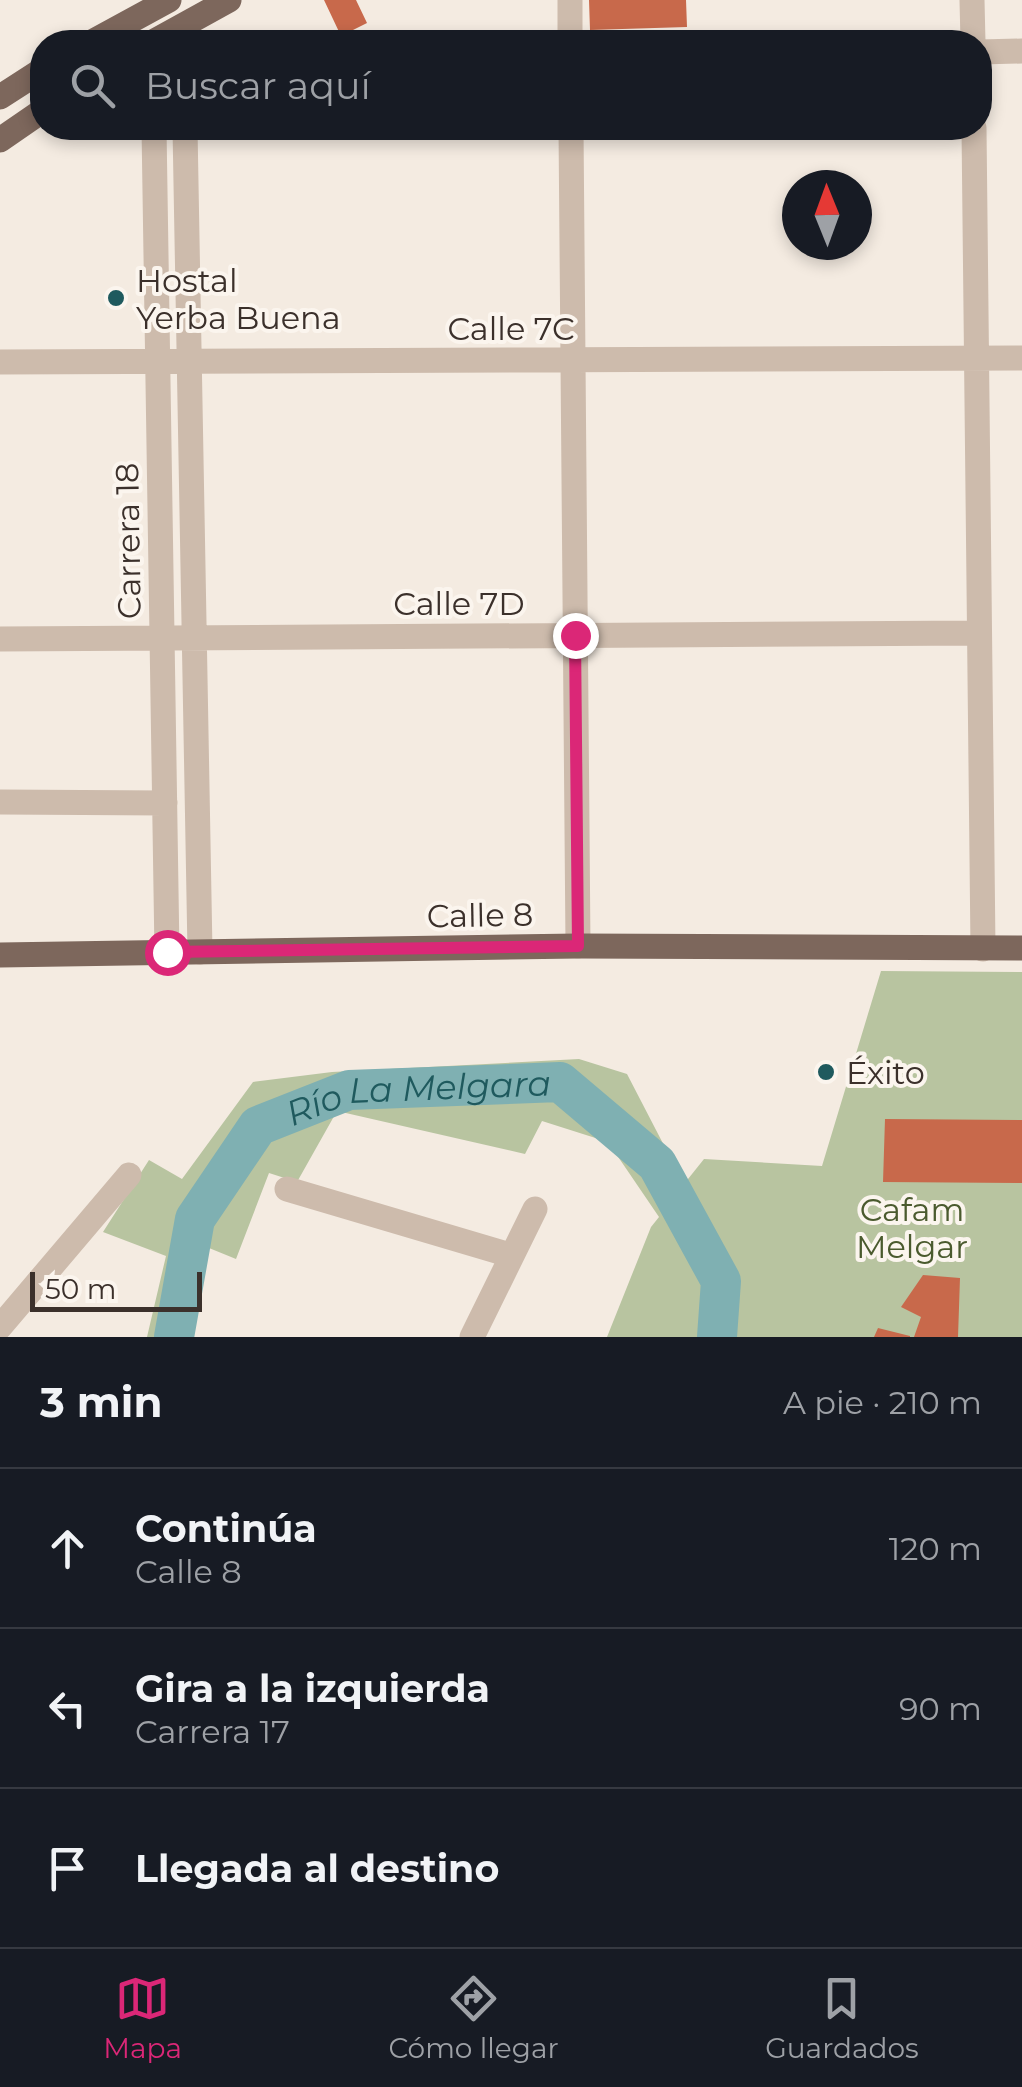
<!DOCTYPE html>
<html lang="es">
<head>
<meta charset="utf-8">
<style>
	:root { --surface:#171b24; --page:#242831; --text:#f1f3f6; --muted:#9ea1a6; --line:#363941; --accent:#db2777 }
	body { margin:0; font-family:Montserrat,sans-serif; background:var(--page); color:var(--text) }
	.compass { position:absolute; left:782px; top:170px; width:90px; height:90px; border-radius:50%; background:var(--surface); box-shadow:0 5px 15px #0003; rotate:359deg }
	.scale { position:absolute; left:30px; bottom:25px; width:172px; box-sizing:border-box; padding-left:10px; border:5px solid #3b302b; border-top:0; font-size:28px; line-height:35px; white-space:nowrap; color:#3b302b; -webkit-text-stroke:8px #fbf5ee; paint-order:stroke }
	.stop { position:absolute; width:30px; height:30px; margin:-22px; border:8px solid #db2777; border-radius:50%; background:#fff }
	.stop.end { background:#db2777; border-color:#fff; box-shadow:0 2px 10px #0008 }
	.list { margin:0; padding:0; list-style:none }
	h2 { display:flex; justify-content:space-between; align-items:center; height:130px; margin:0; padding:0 40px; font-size:42px }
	h2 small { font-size:32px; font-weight:400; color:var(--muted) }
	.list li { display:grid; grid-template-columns:65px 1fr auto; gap:30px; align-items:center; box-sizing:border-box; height:160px; padding:0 40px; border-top:2px solid var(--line) }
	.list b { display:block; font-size:38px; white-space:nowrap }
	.list p { margin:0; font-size:32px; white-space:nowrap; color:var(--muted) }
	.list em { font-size:32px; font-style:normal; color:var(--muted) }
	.icon { flex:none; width:55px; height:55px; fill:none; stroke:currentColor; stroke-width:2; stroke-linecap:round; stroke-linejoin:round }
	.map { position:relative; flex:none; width:1022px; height:1337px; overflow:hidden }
	.search { position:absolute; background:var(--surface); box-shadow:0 5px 15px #0003; left:30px; right:30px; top:30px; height:110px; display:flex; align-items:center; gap:25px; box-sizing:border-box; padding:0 35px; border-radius:40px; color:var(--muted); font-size:38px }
	.sheet { height:610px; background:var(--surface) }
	nav { display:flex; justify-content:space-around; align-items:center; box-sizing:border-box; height:140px; border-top:2px solid var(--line); background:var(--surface); font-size:28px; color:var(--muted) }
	nav a { display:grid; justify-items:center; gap:5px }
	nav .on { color:var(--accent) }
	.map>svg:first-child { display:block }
	.green { fill:#b8c4a0 }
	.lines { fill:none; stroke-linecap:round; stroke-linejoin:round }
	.river { stroke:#7fb0b2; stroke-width:40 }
	.building { fill:#c8694b }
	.minor { stroke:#cdbbac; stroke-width:25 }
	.major { stroke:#7d675c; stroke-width:25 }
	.route { stroke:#db2777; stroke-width:12 }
	.poi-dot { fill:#1f5a5e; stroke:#fbf5ee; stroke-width:4 }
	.labels { text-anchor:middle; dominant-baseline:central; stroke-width:8; stroke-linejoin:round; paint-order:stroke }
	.poi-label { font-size:32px; fill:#3b302b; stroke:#fbf5ee; text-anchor:start }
	.street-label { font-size:32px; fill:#3b302b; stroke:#fbf5ee }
	.park-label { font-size:32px; fill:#4a5a2e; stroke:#fbf5ee }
	.water-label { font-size:35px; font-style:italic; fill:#1f5a5e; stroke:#fbf5ee }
</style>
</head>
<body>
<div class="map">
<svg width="1022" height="1337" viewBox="0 0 1022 1337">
	<rect width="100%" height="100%" fill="#f4ebe1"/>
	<path class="green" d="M881 971 1022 972V1337H607L651 1227 659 1217 608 1142 542 1121 525 1154 337 1111 297 1182 269 1173 236 1259 209 1248 191 1337H147L166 1256 103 1232 149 1160 182 1179 253 1082 332 1072 579 1059 627 1074 684 1184 704 1159 822 1166Z"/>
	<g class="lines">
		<path class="river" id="s1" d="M174 1337 195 1219 258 1126 349 1090 560 1082 657 1164 721 1281 717 1337"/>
	</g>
	<path class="building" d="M324 0H356L367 23 341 36Z
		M589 0H686L687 27 590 30Z
		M885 1119 1022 1120V1183L883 1182Z
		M923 1275 960 1278 958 1337H914L921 1317 901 1307Z
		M878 1328 910 1336V1337H874Z"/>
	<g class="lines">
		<path class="minor" d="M570 0V42
			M972 0 973 42
			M980 52 1022 51
			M154 128 167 953
			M185 128 200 952
			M571 128 578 946
			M974 128 983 949
			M0 362 1022 358
			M0 639 978 633
			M0 802 165 803
			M287 1189 510 1255
			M0 1327 129 1175
			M472 1337 535 1209"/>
		<path class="major" d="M92 42 169 0
			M153 42 229 0
			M0 97 42 70
			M0 140 42 111
			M0 955 578 946 1022 948"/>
	</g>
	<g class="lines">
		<path class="route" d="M167 952 578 946 575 635"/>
	</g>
	<g class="poi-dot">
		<circle cx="116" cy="298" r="10"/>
		<circle cx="826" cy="1072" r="10"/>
	</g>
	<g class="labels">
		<g class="poi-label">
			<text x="136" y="280">Hostal<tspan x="136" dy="37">Yerba Buena</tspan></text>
			<text x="846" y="1072">Éxito</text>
		</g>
		<g class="street-label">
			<text x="511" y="328">Calle 7C</text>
			<text transform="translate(128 541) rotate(-91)">Carrera 18</text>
			<text x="459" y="603">Calle 7D</text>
			<text transform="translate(480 915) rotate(-1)">Calle 8</text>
		</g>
		<g class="park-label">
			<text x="912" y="1209">Cafam<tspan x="912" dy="37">Melgar</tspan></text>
		</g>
		<g class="water-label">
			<text stroke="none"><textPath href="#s1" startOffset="398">Río La Melgara</textPath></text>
		</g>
	</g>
</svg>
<svg class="compass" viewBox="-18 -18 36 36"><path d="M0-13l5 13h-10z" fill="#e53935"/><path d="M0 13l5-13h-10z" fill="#9ea1a6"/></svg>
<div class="scale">50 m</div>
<div class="stop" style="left:167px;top:952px"></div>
<div class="stop end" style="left:575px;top:635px"></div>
<div class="search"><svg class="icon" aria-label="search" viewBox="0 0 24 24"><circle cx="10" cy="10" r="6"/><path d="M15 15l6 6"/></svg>Buscar aquí</div>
</div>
<section class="sheet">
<h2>3 min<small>A pie · 210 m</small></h2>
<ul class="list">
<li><svg class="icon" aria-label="ahead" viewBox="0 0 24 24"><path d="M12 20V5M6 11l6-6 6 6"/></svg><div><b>Continúa</b><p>Calle 8</p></div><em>120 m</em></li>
<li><svg class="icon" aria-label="left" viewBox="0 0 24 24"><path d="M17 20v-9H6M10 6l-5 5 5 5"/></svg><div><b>Gira a la izquierda</b><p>Carrera 17</p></div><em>90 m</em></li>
<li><svg class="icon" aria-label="arrive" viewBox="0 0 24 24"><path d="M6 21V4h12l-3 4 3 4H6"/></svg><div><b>Llegada al destino</b></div></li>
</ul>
</section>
<nav>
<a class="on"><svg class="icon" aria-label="map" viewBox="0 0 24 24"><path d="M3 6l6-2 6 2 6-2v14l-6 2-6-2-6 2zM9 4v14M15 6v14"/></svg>Mapa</a>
<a><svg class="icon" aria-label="directions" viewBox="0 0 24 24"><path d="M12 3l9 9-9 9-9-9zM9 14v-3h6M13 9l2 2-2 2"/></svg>Cómo llegar</a>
<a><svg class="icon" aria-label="saved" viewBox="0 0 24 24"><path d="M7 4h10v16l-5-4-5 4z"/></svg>Guardados</a>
</nav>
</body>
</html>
